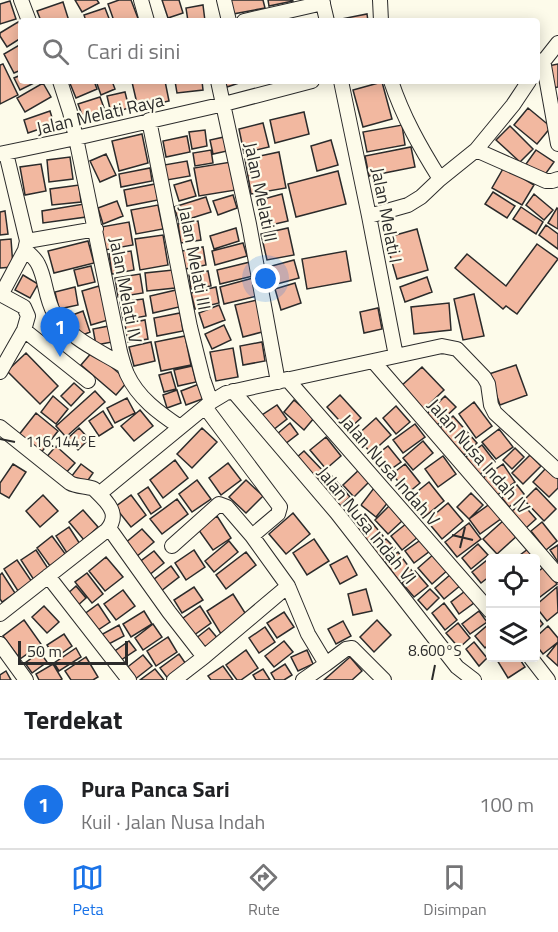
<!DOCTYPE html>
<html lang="id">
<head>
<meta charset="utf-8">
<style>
	:root { --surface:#fff; --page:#f2f2f2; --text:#202124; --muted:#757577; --line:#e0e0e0; --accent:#1a73e8 }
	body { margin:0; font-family:"Titillium Web",sans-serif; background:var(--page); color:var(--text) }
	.controls { position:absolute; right:18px; bottom:18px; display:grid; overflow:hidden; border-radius:6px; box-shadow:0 3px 15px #0003 }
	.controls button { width:54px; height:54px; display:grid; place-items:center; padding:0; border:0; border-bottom:2px solid var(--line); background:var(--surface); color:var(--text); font:30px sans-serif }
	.scale { position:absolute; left:18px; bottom:15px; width:110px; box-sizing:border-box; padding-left:6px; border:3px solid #2b2b2b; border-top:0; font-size:16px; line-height:21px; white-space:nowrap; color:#2b2b2b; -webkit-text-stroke:4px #fdfbea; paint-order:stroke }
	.you { position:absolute; left:266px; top:279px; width:21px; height:21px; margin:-15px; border:4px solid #fff; border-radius:50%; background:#1a73e8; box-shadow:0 0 0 9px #1a73e833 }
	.badge { display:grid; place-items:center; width:39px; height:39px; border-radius:50%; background:var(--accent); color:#fff; font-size:20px; font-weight:700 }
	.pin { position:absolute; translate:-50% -50px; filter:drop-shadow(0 2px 3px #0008) }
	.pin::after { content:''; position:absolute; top:32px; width:21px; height:18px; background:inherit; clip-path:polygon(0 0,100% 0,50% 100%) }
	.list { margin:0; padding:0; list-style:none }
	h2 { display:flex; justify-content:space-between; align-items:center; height:78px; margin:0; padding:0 24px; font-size:26px }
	h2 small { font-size:20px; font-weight:400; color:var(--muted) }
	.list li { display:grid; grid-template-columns:39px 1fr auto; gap:18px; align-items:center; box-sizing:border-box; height:90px; padding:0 24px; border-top:2px solid var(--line) }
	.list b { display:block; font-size:22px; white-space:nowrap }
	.list p { margin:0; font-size:20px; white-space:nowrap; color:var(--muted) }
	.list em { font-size:20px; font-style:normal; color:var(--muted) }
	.icon { flex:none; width:33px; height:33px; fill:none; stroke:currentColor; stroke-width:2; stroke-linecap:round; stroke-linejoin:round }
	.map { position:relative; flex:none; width:558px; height:680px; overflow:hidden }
	.search { position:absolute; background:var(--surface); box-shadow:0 3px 15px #0003; left:18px; right:18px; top:18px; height:66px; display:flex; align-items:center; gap:15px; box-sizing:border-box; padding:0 21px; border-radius:6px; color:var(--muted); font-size:22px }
	.sheet { height:168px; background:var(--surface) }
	nav { display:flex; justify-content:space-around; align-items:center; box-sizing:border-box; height:84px; border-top:2px solid var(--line); background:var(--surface); font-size:16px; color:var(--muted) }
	nav a { display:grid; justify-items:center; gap:3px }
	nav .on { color:var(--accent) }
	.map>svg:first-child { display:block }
	.building { fill:#f2b8a0; stroke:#2b2b2b; stroke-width:1.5 }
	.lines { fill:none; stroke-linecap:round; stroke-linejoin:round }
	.minor-casing { stroke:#2b2b2b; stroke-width:16 }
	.minor { stroke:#fdfbea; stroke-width:14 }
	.ticks { fill:none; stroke:#2b2b2b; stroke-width:2 }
	.labels { text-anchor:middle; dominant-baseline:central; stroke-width:4.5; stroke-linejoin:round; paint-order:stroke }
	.street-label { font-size:18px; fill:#2b2b2b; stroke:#fdfbea }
	.ticks-label { font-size:15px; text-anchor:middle; fill:#2b2b2b; stroke:#fdfbea; stroke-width:4.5; stroke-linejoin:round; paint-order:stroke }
</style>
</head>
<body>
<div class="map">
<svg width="558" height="680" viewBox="0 0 558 680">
	<rect width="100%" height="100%" fill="#fdfbea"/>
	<path class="building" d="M75 0H97L99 3 82 12Z
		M119 0H131L139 21H114L108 4Z
		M162 0H179L183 13 168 18Z
		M231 0H263L265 8 233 14Z
		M268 0H292L293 1 269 6Z
		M10 1 16 19 0 24V4Z
		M63 2 69 21H41L37 11Z
		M203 5 205 21H188L186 8Z
		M105 8 110 21H86L84 15Z
		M367 14 368 21H336V20Z
		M18 22 21 27V38L7 47 0 36V33Z
		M21 44V70L14 73 4 54Z
		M3 64 18 95 0 104V65Z
		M558 64V87L553 88 548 66Z
		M21 75V81H38L20 90 14 78Z
		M69 81H94L97 89 76 98Z
		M96 81H112L115 89 101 95Z
		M138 81H165L169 101 138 108 132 82Z
		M175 81H202L203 90 177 93Z
		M225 81H245L227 87Z
		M382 82 392 119 363 127 353 90Z
		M43 83 51 97 25 112 17 98Z
		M125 92 129 108 111 113 107 96Z
		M100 97 107 116 85 123 78 104Z
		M528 108 551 127 537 144 514 125Z
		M50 111 54 124 28 133 24 120Z
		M304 112 309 134 275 143 270 120Z
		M263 123 269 147 244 153 239 129Z
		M402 125 405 145 367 152 363 132Z
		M510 126 533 149 520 162 496 140Z
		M205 130 207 146 192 149 189 132Z
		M142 134 148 163 119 171 112 141Z
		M187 136 190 152 166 157 163 141Z
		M224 137 227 151 213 154 210 140Z
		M331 140 338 165 317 171 311 146Z
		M411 147 415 167 369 176 365 156Z
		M211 150 213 163 195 166 193 153Z
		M536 150 554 162 544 176 526 164Z
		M279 152 286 188 251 194 245 159Z
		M106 154 116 175 100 182 90 161Z
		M70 157 73 179 49 182 47 160Z
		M187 161 190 176 167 180 164 165Z
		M231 162 236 190 199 196 194 168Z
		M41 164 46 191 25 195 20 167Z
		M504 167 534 185 522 205 492 188Z
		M150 168 152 181 121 187 119 174Z
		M338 171 346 204 296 217 288 184Z
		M191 180 196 196 179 201 174 185Z
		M155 184 158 200 127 206 124 190Z
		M79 185 81 202 52 205 50 189Z
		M493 192 515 206 507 218 485 204Z
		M282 194 288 221 262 227 256 201Z
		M534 194 553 210 544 220 526 205Z
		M233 195 237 208 218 215 213 201Z
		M206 197 211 212 179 222 174 207Z
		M117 201 123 216 103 224 98 208Z
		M84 204 86 217 43 223 42 211Z
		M158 205 163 229 136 234 131 210Z
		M521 207 543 222 536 234 513 219Z
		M557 208 558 209V229L548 223Z
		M5 211 8 234 0 235V212Z
		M198 221 201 240 181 243 178 224Z
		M129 222 133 245 105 250 101 227Z
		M546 225 558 234V249L539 235Z
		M236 228 239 241 214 249 210 236Z
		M288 228 294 255 267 260 261 234Z
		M417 229 428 270 397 279 385 238Z
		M163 235 168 265 140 270 135 239Z
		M11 239 13 267 0 268V240Z
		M88 241 94 263 54 273 48 251Z
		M243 243 247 256 215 265 212 251Z
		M537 244 558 259 517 314 506 306 503 309 455 268 467 254 506 286Z
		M203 247 206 265 185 269 182 251Z
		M131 251 134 270 112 274 109 254Z
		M346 251 351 281 307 289 302 259Z
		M294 260 299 278 273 285 268 267Z
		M250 262 253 276 220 284 217 270Z
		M91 266 95 282 78 286 74 270Z
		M173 270 175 288 147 291 145 273Z
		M208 271 211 286 191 289 189 275Z
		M140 274 143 293 118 297 115 278Z
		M23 275 38 284 30 298 15 290Z
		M427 277 432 292 405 302 400 287Z
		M253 278 257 296 224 304 220 287Z
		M295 283 301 303 281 310 275 289Z
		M99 286 108 320 91 325 82 291Z
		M75 287 78 305 59 309 55 292Z
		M216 287 219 303 195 309 191 293Z
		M176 290 179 307 153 313 150 296Z
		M474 294 484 336 463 340 454 299Z
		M143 299 146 316 123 320 120 302Z
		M257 300 266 331 243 337 235 305Z
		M449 303 451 330 414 334 411 307Z
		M219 305 225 320 204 328 199 313Z
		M378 308 382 329 364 333 360 312Z
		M83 311 90 332 78 337 70 316Z
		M180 313 183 331 157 336 154 318Z
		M145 320 148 339 128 342 125 324Z
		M54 323 70 334 57 351 42 340Z
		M224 325 231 340 212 349 205 334Z
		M109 326 112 342 96 345 93 329Z
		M185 336 191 365 161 371 155 342Z
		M151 342 155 361 134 366 129 347Z
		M262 342 265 361 243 365 240 346Z
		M233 348 238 377 216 381 210 352Z
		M93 351 128 381 116 395 81 365Z
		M26 353 58 386 40 404 7 371Z
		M516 365 527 395 500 405 489 374Z
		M192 366 196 382 178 386 174 370Z
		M422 367 444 390 422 411 400 387Z
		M171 372 176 389 164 392 159 375Z
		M74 383 84 392 71 406 61 396Z
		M199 384 205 398 186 405 181 391Z
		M177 390 181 403 167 408 163 395Z
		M95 391 105 402 66 437 56 426Z
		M340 395 361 418 348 430 327 407Z
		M53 396 68 409 56 424 41 412Z
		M445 396 456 407 437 425 427 414Z
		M127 398 135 413 115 423 107 408Z
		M294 400 314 418 304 430 284 412Z
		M474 402 492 426 476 438 459 414Z
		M277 405 287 419 273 430 262 415Z
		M396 406 410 422 396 434 383 418Z
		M140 410 153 426 134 441 121 426Z
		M103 411 113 427 99 436 89 421Z
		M36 413 58 431 40 454 18 436Z
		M453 416 477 443 464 455 440 428Z
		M376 418 391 435 371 453 356 436Z
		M290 423 298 434 285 444 277 434Z
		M415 424 425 437 403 453 393 440Z
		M79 428 89 439 78 450 68 438Z
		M202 428 217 442 192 468 177 454Z
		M499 429 513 447 496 459 482 442Z
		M326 437 341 456 326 469 310 450Z
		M423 441 433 453 413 470 403 458Z
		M482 445 495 462 479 475 466 457Z
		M56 446 75 463 63 476 44 460Z
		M388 446 401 462 387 472 375 456Z
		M515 448 524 457 512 469 503 460Z
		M304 451 325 473 316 481 296 458Z
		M530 455 541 466 523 484 512 473Z
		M443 456 456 474 438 487 425 469Z
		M175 460 188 478 163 498 150 480Z
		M228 463 241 480 221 495 209 478Z
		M13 464 26 472 9 498 0 493V483Z
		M81 464 93 473 84 486 71 477Z
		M405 464 420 483 408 493 392 474Z
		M503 464 515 482 496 496 483 478Z
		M362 467 373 478 354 497 343 485Z
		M546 468 558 479V488L549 497 533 482Z
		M332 476 350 497 339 507 321 485Z
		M197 480 211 499 192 512 179 494Z
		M246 480 263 496 246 513 229 497Z
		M429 482 444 501 423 518 408 499Z
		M517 485 524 494 509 507 502 498Z
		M148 487 161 507 151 514 138 494Z
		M374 488 389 501 376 517 361 505Z
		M536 488 556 509 544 521 524 500Z
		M471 493 483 505 469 519 457 507Z
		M43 495 58 511 40 527 26 511Z
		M131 495 146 515 131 527 115 507Z
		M177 499 188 514 162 534 150 519Z
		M448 503 463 521 442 539 427 521Z
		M491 503 502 518 480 534 469 519Z
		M522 503 536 519 526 528 512 511Z
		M389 506 402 521 388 534 375 520Z
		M83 510 98 527 84 540 69 522Z
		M293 513 310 534 286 554 269 534Z
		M365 514 383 536 370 546 353 524Z
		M217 516 231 538 213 550 198 529Z
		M504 520 518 535 497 554 483 539Z
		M542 522 557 541 546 550 531 531Z
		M407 523 418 537 402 550 391 536Z
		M469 523 481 539 457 557 445 542Z
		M69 527 80 544 67 553 56 536Z
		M142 529 154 542 136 557 124 544Z
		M52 536 66 555 50 566 37 548Z
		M314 539 329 561 307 575 293 553Z
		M386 539 395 548 382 561 373 551Z
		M422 539 430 551 414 563 405 551Z
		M229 541 238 552 214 572 205 561Z
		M478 544 488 555 471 569 462 558Z
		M558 545V562L550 550Z
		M528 549 535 558H516Z
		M36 550 49 570 34 580 21 560Z
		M194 550 205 567 186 580 175 563Z
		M154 551 164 563 148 576 138 563Z
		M246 552 256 565 226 589 216 575Z
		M398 552 412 571 399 581 385 562Z
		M435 553 449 569 432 584 418 568Z
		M347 556 357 575 340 584 330 565Z
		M106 557 123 577 105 591 89 571Z
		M491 557 493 558H490V576L481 583 472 572Z
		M17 560 32 582 18 591 4 569Z
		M171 566 179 577 161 591 153 580Z
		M544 567 557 584 536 600V573Z
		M415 571 428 586 414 597 402 583Z
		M2 573 15 593 2 602 0 599V575Z
		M87 573 103 594 92 603 75 582Z
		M451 574 461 585 444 599 435 588Z
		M76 586 86 598 75 608 65 596Z
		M194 587 203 600 182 613 174 600Z
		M557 587 558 612 547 621 536 607V605Z
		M469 588 478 600 459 614 451 602Z
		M366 589 372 611 353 615 348 594Z
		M430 589 439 598 427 610 418 600Z
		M123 590 135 606 116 620 104 604Z
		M233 594 247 616 221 634 207 611Z
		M444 603 457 620 445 630 432 613Z
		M98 604 110 622 95 632 83 615Z
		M44 606 59 622 47 633 32 617Z
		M200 606 211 623 190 638 179 621Z
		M144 611 152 624 131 637 123 624Z
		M479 611 487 622 470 634 462 624Z
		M284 612 294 627 277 638 267 623Z
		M536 615 543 624 536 631Z
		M24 620 41 644 20 659 3 636Z
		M377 620 391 635 374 652 360 637Z
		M343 621 351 636 336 644 328 629Z
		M458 623 470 638 459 648 446 633Z
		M490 623V643L485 648 475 636Z
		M153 624 162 637 143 650 135 638Z
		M119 625 124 636 105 646 99 636Z
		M548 626 558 638V642L543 654 536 645V637Z
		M265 627 275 642 259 653 249 638Z
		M209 628 219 640 205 651 195 639Z
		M64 634 72 646 55 658 47 645Z
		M168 637 177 652 156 666 147 651Z
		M129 641 136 650 118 662 112 653Z
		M284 641 293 652 274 667 265 656Z
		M474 642 487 658 479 666 466 649Z
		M558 642V666L547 656Z
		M76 648 81 657 59 671 54 663Z
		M246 650 258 668 241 680H237L226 665Z
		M307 650 313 664 298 671 291 657Z
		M40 652 47 662 32 673 25 663Z
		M179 654 188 667 169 680 160 668Z
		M143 655 152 666 134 680 125 669Z
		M86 657 98 677 93 680H71L65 671Z
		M350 657 362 671 352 680H324Z
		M501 658H519L525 667 508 678 497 660Z
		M53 664 62 679 60 680H39L36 674Z
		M285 664 292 675 284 680H275L271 673Z
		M223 666 233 680H211L208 676Z
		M155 669 164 680H140Z
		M263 669 270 680H256L253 675Z
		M6 671 11 680H0V675Z"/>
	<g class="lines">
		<defs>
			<path id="minor" d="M21 0 29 21
				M141 0 147 21
				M224 0 229 21
				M322 0 327 21
				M380 0 381 21
				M244 21 323 3
				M543 60 558 144
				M539 67 558 43
				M60 81 70 112 76 138 120 352C122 359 124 367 127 374 138 398 159 413 180 427
				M218 81 249 224 278 382
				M341 81 369 216 396 356
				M391 81C403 117 420 147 440 179
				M149 120 190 327 203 379 211 402
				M476 150 546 181H552L558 179
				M0 154 76 138 224 104 312 81
				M369 216 408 205 421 197 440 179 476 150 513 105 529 81
				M27 241 96 229
				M25 250C30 254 35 258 38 264 46 279 45 297 54 313 69 339 100 351 124 366
				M0 294 24 307 28 316 24 330 0 372
				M1 295 25 250 27 241 6 153
				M24 330 88 381
				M373 361 558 575
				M287 379 490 611
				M233 391 337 513 457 667 474 680
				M205 407 280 507 278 514 252 536 288 586 308 634 326 664 346 649 352 648 384 680
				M0 427 70 483C77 487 88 486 94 489 95 490 100 495 101 496 112 507 118 517 107 530L0 614
				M99 494 211 402 226 393 442 346 457 349 484 377 488 384 491 405 495 413 558 471
				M109 528 169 612 204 657
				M172 546 219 504 227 507 252 536
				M48 576 129 680
				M0 644 26 680
				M531 658 548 680
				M174 680 204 657 288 586
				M303 680 326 664"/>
		</defs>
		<use href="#minor" class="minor-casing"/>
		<use href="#minor" class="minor"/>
	</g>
	<path class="ticks" d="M0 439 15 442M452 535 473 540M460 548 465 527M432 680 435 665"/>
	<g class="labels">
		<g class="street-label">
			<text transform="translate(100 114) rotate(-13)">Jalan Melati Raya</text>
			<text transform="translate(261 192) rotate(78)">Jalan Melati II</text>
			<text transform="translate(387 215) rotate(79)">Jalan Melati I</text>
			<text transform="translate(195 258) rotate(79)">Jalan Melati III</text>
			<text transform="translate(126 290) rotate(79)">Jalan Melati IV</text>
			<text transform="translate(479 456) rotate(49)">Jalan Nusa Indah IV</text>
			<text transform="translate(390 470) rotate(49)">Jalan Nusa Indah V</text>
			<text transform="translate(367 525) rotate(51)">Jalan Nusa Indah VI</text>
		</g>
	</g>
	<g class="ticks-label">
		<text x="61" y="447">116.144°E</text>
		<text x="435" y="656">8.600°S</text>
	</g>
</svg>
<div class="controls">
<button><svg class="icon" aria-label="locate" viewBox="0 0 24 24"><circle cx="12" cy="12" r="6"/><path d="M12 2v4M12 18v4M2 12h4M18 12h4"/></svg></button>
<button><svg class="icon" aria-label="layers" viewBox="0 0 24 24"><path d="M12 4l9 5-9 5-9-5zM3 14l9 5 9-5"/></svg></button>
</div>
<div class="scale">50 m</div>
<div class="you"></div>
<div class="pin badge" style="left:60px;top:357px">1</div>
<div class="search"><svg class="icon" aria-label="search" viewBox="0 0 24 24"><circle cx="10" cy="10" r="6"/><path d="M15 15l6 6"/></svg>Cari di sini</div>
</div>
<section class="sheet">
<h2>Terdekat<small></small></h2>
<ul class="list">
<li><span class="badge">1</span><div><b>Pura Panca Sari</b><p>Kuil · Jalan Nusa Indah</p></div><em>100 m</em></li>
</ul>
</section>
<nav>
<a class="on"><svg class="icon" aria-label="map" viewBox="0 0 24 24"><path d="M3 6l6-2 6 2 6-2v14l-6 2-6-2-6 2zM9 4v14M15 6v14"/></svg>Peta</a>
<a><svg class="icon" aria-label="directions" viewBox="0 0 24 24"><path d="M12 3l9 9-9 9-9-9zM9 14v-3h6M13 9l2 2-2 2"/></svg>Rute</a>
<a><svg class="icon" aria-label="saved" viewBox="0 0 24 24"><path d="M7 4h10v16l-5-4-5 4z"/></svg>Disimpan</a>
</nav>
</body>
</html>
